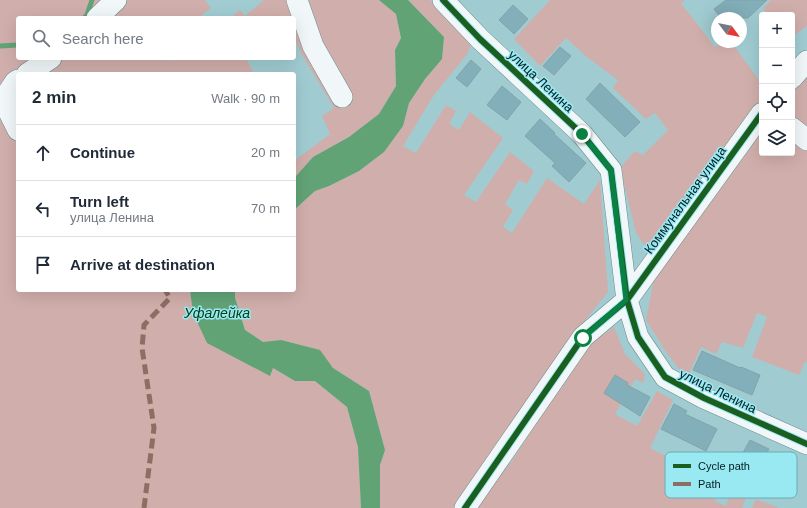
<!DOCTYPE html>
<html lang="en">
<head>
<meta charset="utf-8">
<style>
	:root { --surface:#fff; --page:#f2f2f3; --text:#1f2937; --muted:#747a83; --line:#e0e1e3 }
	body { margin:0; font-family:Arial,sans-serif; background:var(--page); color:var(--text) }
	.controls { position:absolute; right:12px; top:12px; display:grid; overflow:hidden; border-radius:4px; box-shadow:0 4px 16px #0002 }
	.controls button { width:36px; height:36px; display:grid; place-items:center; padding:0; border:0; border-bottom:1px solid var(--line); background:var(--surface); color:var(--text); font:20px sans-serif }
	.compass { position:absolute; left:711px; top:12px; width:36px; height:36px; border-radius:50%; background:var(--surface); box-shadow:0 4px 16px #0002; rotate:122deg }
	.stop { position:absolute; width:12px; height:12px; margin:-9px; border:3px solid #0b8043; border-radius:50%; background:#fff }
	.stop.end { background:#0b8043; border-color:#fff; box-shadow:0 1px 4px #0008 }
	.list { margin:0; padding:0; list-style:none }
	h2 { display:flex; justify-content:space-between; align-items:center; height:52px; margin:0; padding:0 16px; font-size:17px }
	h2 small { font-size:13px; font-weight:400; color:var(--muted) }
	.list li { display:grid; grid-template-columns:26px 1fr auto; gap:12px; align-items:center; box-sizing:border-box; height:56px; padding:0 16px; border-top:1px solid var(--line) }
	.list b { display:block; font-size:15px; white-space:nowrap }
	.list p { margin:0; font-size:13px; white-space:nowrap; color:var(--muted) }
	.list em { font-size:13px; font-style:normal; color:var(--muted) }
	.icon { flex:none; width:22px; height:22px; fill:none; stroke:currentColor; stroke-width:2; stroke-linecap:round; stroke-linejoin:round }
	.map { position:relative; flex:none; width:807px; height:508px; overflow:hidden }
	.search { position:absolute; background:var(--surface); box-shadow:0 4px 16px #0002; left:16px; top:16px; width:280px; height:44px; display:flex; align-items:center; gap:10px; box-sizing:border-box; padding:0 14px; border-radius:4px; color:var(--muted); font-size:15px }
	.panel { position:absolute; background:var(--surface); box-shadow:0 4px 16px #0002; left:16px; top:72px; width:280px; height:220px; border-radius:4px }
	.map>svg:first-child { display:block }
	.green { fill:#d0aeab }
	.water { fill:#62a376 }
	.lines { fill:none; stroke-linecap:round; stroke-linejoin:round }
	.stream { stroke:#62a376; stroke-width:5 }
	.building { fill:#83afba; stroke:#82a3aa }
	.minor-casing { stroke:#688c90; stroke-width:22 }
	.minor { stroke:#f1f7f8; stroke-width:21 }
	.quiet { stroke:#8d6e63; stroke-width:5; stroke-dasharray:10 5; stroke-linecap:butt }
	.cycleway-casing { stroke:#99e9f3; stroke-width:8 }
	.cycleway { stroke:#1b5e20; stroke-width:6 }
	.route { stroke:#0b8043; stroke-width:5 }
	.labels { text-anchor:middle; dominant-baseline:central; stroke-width:3; stroke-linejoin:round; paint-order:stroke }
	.street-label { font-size:13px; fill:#001d21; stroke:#99e9f3 }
	.water-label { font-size:14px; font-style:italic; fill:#033c0e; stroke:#99e9f3 }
	.key { fill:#99e9f3; stroke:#6bacb4; stroke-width:1 }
	.key-label { font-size:11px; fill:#001d21 }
</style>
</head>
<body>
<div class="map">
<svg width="807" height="508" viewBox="0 0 807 508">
	<rect width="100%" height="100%" fill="#a0ccd1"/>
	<path class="green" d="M0 0H205L211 8 198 18H18V58H168L170 61 174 58H246L254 74H18V290H190L193 313 270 375 273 368 295 381H315L347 407 358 447 361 508H0Z
		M264 0H379L396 14 401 38 395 50 396 86 379 114 349 137 313 157 297 175 294 177V161L330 134 322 116 334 108 302 55 294 37V18H230L240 10 245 16Z
		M408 0H430L471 42 468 53 434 95 403 146 416 153 446 105 456 111 449 124 459 130 470 112 503 138 464 195 476 202 510 152 534 171 527 184 519 180 505 204 513 210 503 227 512 233 547 178 584 204 600 180 608 292 574 334 457 508H380V465L385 450 369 391 333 368 319 350 281 340 263 342 245 330 235 298V290H294V210L315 191 329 186 359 171 384 152 403 126 409 103 425 79 442 59 444 37Z
		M550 0H685L681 3 715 47 725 42H731L762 84V101L650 253 636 233 620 168 635 151 643 155 668 130 655 113 646 119 613 88 618 80 588 58 566 38 540 66 514 39Z
		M771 0H807V26L792 37V15H768L763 8Z
		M807 73V133L792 121V91Z
		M762 128V153H792V139L807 147V362H805L799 375 752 357 767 317 757 313 743 348 722 342 716 354 701 347 689 374 685 377 666 352 646 320 656 267Z
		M614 327 625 354 645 374 643 383 635 379 615 414 637 426 657 391 673 400 650 448 684 465 688 455 726 472 715 501 726 506 732 489 747 495 742 508H476L511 462 585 348Z
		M756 499 779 508H752Z"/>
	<path class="water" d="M379 0H408L444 37 442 59 425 79 409 103 403 126 384 152 359 171 329 186 315 191 294 210V177L297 175 313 157 349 137 379 114 396 86 395 50 401 38 396 14Z
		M190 290H235V298L245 330 263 342 281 340 320 350 333 368 369 391 385 450 380 465V508H361L358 447 347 407 315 381H295L273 368 270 376 207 343 193 313Z"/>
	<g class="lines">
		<path class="stream" d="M84 18 87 15 92 0
			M0 46 18 45"/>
	</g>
	<path class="building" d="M726 0H767L748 18H721L714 9Z
		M513 5 528 19 514 34 499 20Z
		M560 47 571 56 554 75 543 66Z
		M471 60 481 69 467 87 456 78Z
		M600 83 640 122 625 137 586 99Z
		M502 86 521 102 507 120 487 105Z
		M540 119 555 133 554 134 586 163 569 182 552 166 555 163 525 136Z
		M702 351 740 368 741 367 760 375 752 395 693 370Z
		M615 375 628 383 627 385 650 397 640 416 604 393Z
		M674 404 687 411 685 414 717 429 706 451 661 429Z
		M750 440 769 449 758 470 739 460Z"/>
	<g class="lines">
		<defs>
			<path id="minor" d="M297 0 313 46 342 97
				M443 0 480 39 582 134 611 170 627 300 638 337 665 377 704 398 807 444
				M97 18 116 0
				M27 74 51 58
				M792 78 807 61
				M18 80 15 82 5 97 8 110 18 130
				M792 128 807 140
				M465 508 583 337 627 300 762 113"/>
		</defs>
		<use href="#minor" class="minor-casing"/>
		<use href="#minor" class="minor"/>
		<path class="quiet" d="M144 508 154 428 142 348 144 325 170 298 165 290"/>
		<defs>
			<path id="cycleway" d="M443 0 480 39 582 134 611 170 627 300 638 337 665 377 704 398 807 444
				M465 508 583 337 627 300 762 113"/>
		</defs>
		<use href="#cycleway" class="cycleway-casing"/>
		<use href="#cycleway" class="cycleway"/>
	</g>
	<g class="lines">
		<path class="route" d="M582 134 611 170 626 300 583 338"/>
	</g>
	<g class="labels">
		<g class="street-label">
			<text transform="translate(541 81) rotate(43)">улица Ленина</text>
			<text transform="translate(685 200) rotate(-54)">Коммунальная улица</text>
			<text transform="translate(718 391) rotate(26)">улица Ленина</text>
		</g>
		<g class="water-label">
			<text x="217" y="313">Уфалейка</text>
		</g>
	</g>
	<rect x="665" y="452" width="132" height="46" rx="6" class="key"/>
	<rect x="673" y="464" width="18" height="4" fill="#1b5e20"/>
	<rect x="673" y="482" width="18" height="4" fill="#8d6e63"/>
	<g class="key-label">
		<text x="698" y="470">Cycle path</text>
		<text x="698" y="488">Path</text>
	</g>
</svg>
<div class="controls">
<button>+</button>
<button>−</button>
<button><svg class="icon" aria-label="locate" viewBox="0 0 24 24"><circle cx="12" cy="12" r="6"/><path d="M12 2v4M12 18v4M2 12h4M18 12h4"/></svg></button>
<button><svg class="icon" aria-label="layers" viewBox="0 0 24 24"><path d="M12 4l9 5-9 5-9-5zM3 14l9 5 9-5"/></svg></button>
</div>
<svg class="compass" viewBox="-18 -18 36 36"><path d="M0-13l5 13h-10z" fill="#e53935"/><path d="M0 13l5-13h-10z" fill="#747a83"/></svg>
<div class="stop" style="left:583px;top:338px"></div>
<div class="stop end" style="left:582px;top:134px"></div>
<div class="search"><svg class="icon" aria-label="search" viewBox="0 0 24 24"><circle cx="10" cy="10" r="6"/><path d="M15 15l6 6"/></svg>Search here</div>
<section class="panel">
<h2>2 min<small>Walk · 90 m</small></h2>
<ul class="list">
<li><svg class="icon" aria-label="ahead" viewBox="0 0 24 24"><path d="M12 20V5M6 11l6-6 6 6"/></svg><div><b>Continue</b></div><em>20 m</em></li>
<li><svg class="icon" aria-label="left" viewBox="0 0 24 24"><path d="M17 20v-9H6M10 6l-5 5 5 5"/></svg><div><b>Turn left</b><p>улица Ленина</p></div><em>70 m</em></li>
<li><svg class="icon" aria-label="arrive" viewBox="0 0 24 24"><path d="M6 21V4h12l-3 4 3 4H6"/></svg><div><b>Arrive at destination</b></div></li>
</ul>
</section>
</div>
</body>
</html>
